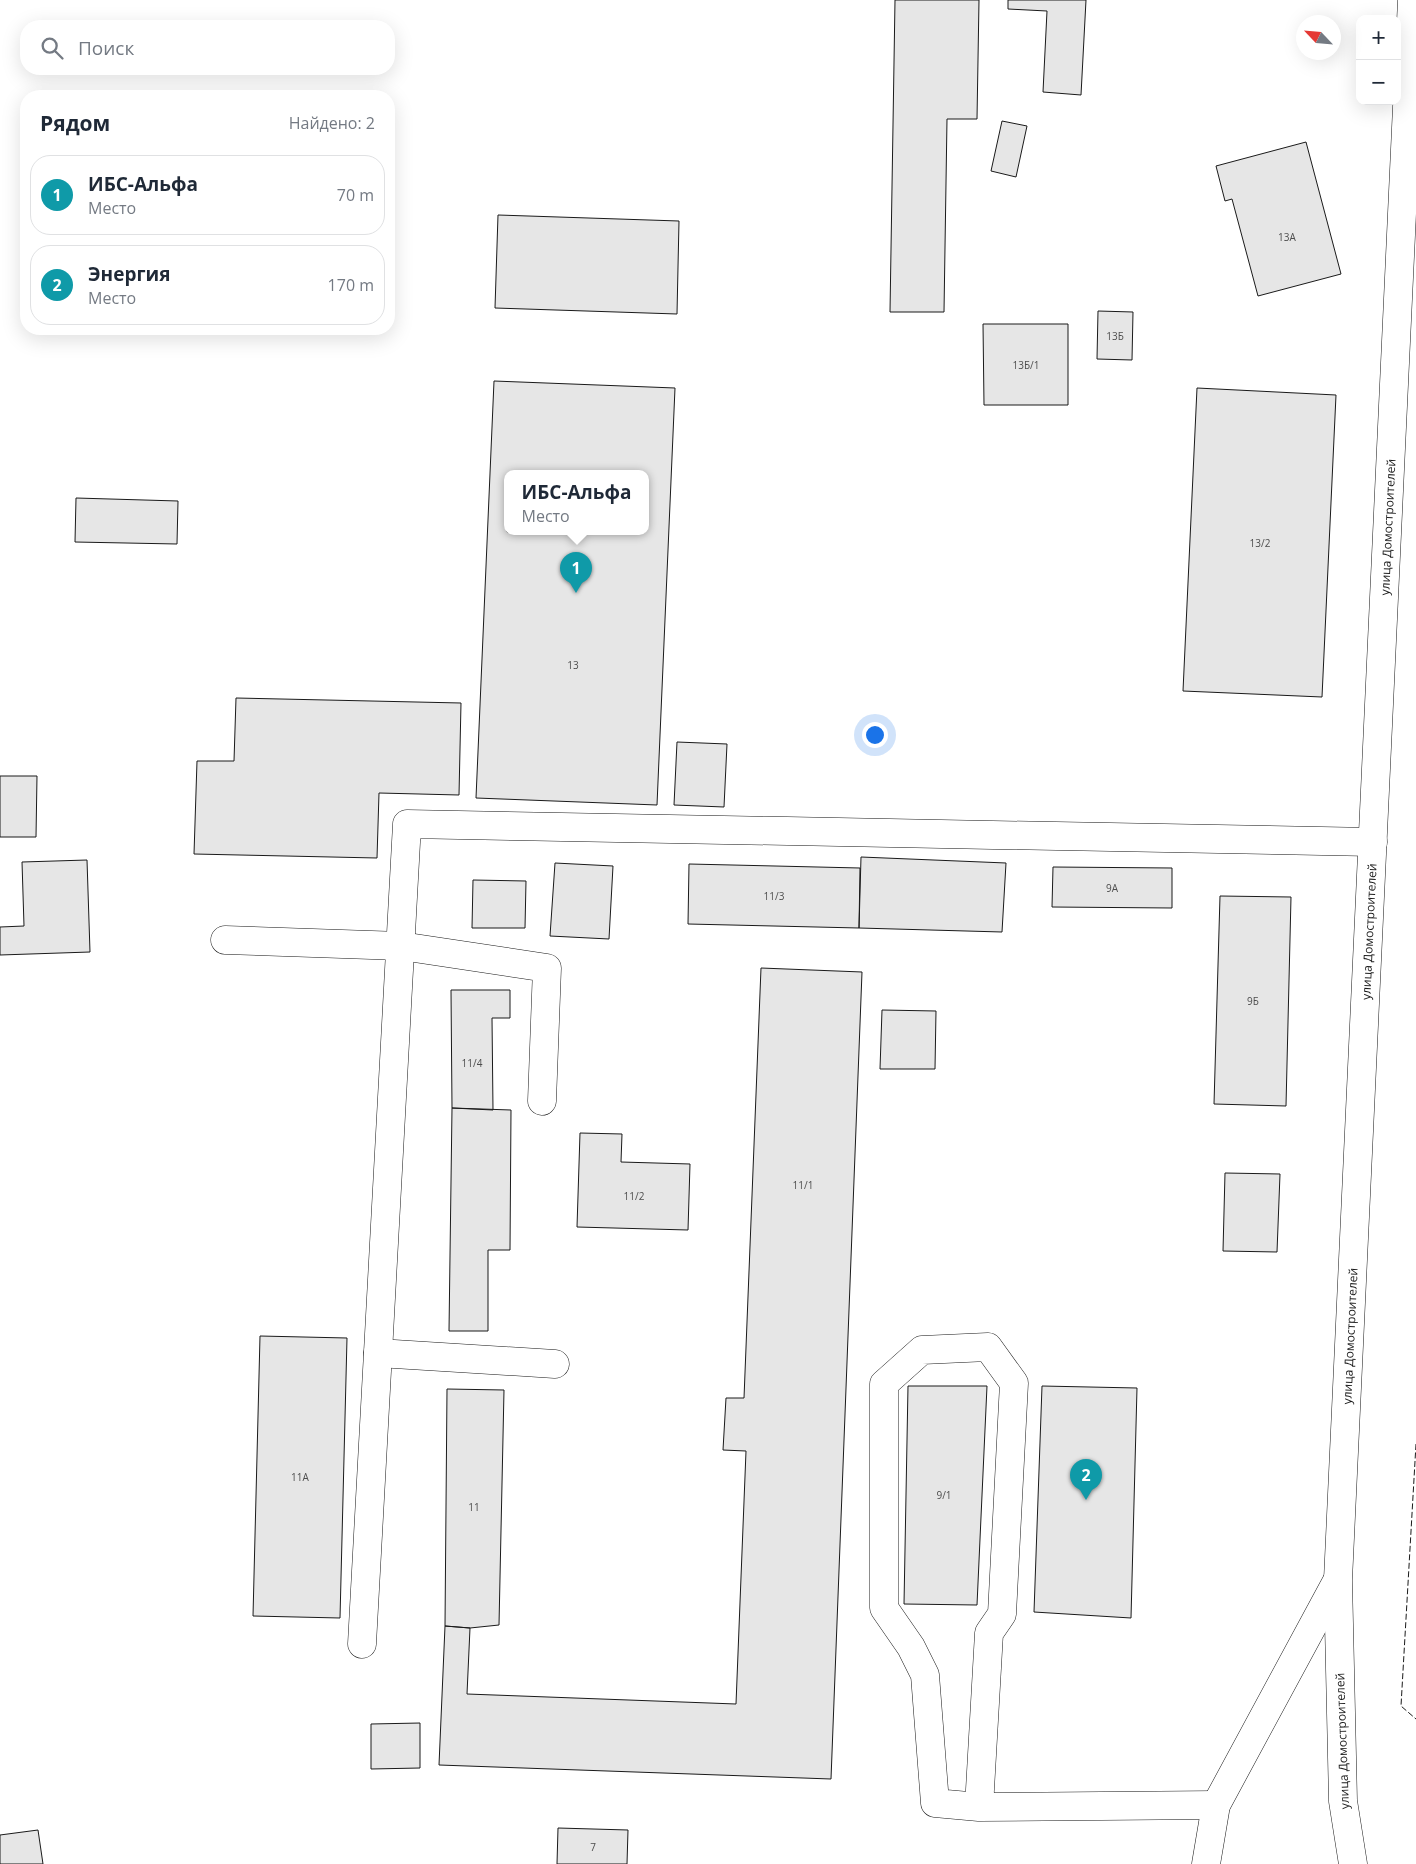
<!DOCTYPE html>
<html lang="ru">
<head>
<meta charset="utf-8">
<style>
	:root { --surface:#fff; --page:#f6f6f7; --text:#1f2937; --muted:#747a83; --line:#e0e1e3; --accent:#c62828 }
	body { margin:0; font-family:"Open Sans",sans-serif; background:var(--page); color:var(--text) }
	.controls { position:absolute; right:15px; top:15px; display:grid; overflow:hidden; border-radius:10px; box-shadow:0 5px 20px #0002 }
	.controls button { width:45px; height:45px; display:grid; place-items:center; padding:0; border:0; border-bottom:1px solid var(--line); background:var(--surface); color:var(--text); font:25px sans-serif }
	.compass { position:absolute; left:1296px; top:15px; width:45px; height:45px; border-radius:50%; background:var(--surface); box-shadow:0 5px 20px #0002; rotate:296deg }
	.you { position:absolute; left:874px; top:734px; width:18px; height:18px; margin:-12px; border:4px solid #fff; border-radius:50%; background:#1a73e8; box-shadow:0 0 0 8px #1a73e833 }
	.badge { display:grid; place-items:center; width:32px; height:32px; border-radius:50%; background:var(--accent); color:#fff; font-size:16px; font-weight:700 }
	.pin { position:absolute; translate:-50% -41px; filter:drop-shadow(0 1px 2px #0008) }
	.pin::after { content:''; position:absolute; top:26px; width:18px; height:15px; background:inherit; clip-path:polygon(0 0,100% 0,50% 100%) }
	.popup { position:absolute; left:504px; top:470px; width:145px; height:65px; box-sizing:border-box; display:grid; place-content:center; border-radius:10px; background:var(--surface); filter:drop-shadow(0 1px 4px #0005); font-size:16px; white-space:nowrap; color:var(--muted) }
	.popup b { font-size:19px; color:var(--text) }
	.popup::after { content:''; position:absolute; left:50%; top:100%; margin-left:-10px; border:10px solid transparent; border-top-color:var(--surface) }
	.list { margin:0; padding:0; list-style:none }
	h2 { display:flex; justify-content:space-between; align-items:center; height:65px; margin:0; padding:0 20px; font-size:21px }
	h2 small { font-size:16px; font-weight:400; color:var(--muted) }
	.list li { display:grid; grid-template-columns:32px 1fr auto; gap:15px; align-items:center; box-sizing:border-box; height:80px; margin:0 10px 10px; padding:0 10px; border:1px solid var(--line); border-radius:20px }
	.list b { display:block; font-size:19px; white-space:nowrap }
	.list p { margin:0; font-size:16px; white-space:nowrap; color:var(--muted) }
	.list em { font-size:16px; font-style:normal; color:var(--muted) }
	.icon { flex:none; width:28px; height:28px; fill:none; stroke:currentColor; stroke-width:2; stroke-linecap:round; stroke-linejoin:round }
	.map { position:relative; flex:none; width:1416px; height:1864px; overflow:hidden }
	.search { position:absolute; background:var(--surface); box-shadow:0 5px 20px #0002; left:20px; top:20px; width:375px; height:55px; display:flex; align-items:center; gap:12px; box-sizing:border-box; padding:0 18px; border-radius:20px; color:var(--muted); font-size:19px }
	.panel { position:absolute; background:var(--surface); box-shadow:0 5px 20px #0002; left:20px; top:90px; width:375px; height:245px; border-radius:20px }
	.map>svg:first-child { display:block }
	.building { fill:#e6e6e6; stroke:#1a1a1a; fill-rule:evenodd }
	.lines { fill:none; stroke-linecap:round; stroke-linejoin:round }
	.minor-casing { stroke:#1a1a1a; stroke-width:29 }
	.minor { stroke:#fff; stroke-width:28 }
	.fence { stroke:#1a1a1a; stroke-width:1; stroke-dasharray:6 2.5; stroke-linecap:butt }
	.labels { text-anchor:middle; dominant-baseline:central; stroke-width:4; stroke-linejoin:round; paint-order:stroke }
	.number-label { font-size:10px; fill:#4d4d4d }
	.street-label { font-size:12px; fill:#1a1a1a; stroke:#fff }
</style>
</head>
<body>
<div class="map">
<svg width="1416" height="1864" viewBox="0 0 1416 1864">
	<rect width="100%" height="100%" fill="#fff"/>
	<path class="building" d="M895 0H979L977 119H947L944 312H890Z
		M1008 0H1086L1081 95 1043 92 1047 11 1008 9Z
		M1002 121 1027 126 1016 177 991 171Z
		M1306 142 1341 274 1258 296 1232 199 1225 201 1216 166Z
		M498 215 679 221 677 314 495 308Z
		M1098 311 1133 312 1132 360 1097 359Z
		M983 324H1068V405H984Z
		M494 381 675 388 657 805 476 798ZM507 474H645V532H507Z
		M1197 388 1336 395 1322 697 1183 691Z
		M76 498 178 501 177 544 75 542Z
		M236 698 461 703 459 795 379 793 377 858 194 854 197 761H234Z
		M677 742 727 744 724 807 674 805Z
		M0 776H37L36 837H0Z
		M861 857 1006 863 1002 932 859 928Z
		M87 860 90 952 0 955V927L24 926 22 862Z
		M555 863 613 866 609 939 550 936Z
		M689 864 860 868 859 928 688 924Z
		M1053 867 1172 868V908L1052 907Z
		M473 880 526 881 525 928H472Z
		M1220 896 1291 897 1286 1106 1214 1104Z
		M761 968 862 972 831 1779 439 1765 445 1626 470 1628 467 1694 736 1704 746 1451 723 1450 726 1398H744Z
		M451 990H510V1018H492L493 1110 452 1108Z
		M882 1010 936 1011 935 1069H880Z
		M452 1108 511 1110 510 1250H488V1331H449Z
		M580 1133 622 1134 621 1162 690 1164 688 1230 577 1227Z
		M1225 1173 1280 1174 1277 1252 1223 1251Z
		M260 1336 347 1338 340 1618 253 1616Z
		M908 1386H987L977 1605 904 1604Z
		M1042 1386 1137 1388 1131 1618 1034 1612Z
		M447 1389 504 1390 499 1625 470 1628 445 1626Z
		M420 1723V1768L371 1769V1724Z
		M558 1828 628 1830 627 1864H557Z
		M38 1830 43 1864H0V1835Z"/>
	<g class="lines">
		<defs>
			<g id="minor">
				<path d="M225 940 401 946 547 968 542 1101"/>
				<path d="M378 1353 555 1364"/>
				<path d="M362 1644 407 824 1373 842"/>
				<path d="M979 1807 989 1633 1002 1614 1014 1383 988 1347 922 1350 884 1384V1608L911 1647 925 1675 935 1803 979 1807 1216 1805"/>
				<path d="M1206 1864 1216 1805 1337 1581"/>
				<path id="s1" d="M1353 1864 1343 1801 1338 1580 1412 0"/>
			</g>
		</defs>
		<use href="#minor" class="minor-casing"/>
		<use href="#minor" class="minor"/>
		<path class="fence" d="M1416 1444 1401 1706 1416 1719"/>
	</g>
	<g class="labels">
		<g class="number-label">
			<text x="1287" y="237">13А</text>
			<text x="1115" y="336">13Б</text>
			<text x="1026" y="365">13Б/1</text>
			<text x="1260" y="543">13/2</text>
			<text x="573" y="665">13</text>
			<text x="1112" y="888">9А</text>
			<text x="774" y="896">11/3</text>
			<text x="1253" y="1001">9Б</text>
			<text x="472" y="1063">11/4</text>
			<text x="803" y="1185">11/1</text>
			<text x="634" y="1196">11/2</text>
			<text x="300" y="1477">11А</text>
			<text x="944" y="1495">9/1</text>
			<text x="474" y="1507">11</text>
			<text x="593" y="1847">7</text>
		</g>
		<g class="street-label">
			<text stroke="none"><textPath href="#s1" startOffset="1339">улица Домостроителей</textPath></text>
			<text stroke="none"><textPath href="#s1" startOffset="934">улица Домостроителей</textPath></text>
			<text stroke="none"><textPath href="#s1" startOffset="529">улица Домостроителей</textPath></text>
			<text transform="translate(1342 1741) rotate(-92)">улица Домостроителей</text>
		</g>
	</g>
</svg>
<div class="controls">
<button>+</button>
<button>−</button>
</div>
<svg class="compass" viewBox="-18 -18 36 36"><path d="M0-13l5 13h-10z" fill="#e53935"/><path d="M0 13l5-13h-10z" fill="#747a83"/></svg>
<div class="you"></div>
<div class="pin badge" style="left:576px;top:593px;background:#0f9aa8">1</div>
<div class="popup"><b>ИБС-Альфа</b>Место</div>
<div class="pin badge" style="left:1086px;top:1500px;background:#0f9aa8">2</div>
<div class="search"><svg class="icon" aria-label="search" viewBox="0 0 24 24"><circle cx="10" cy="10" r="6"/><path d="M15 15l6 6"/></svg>Поиск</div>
<section class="panel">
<h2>Рядом<small>Найдено: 2</small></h2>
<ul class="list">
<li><span class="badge" style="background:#0f9aa8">1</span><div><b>ИБС-Альфа</b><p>Место</p></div><em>70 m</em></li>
<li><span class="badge" style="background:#0f9aa8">2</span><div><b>Энергия</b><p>Место</p></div><em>170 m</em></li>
</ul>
</section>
</div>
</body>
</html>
